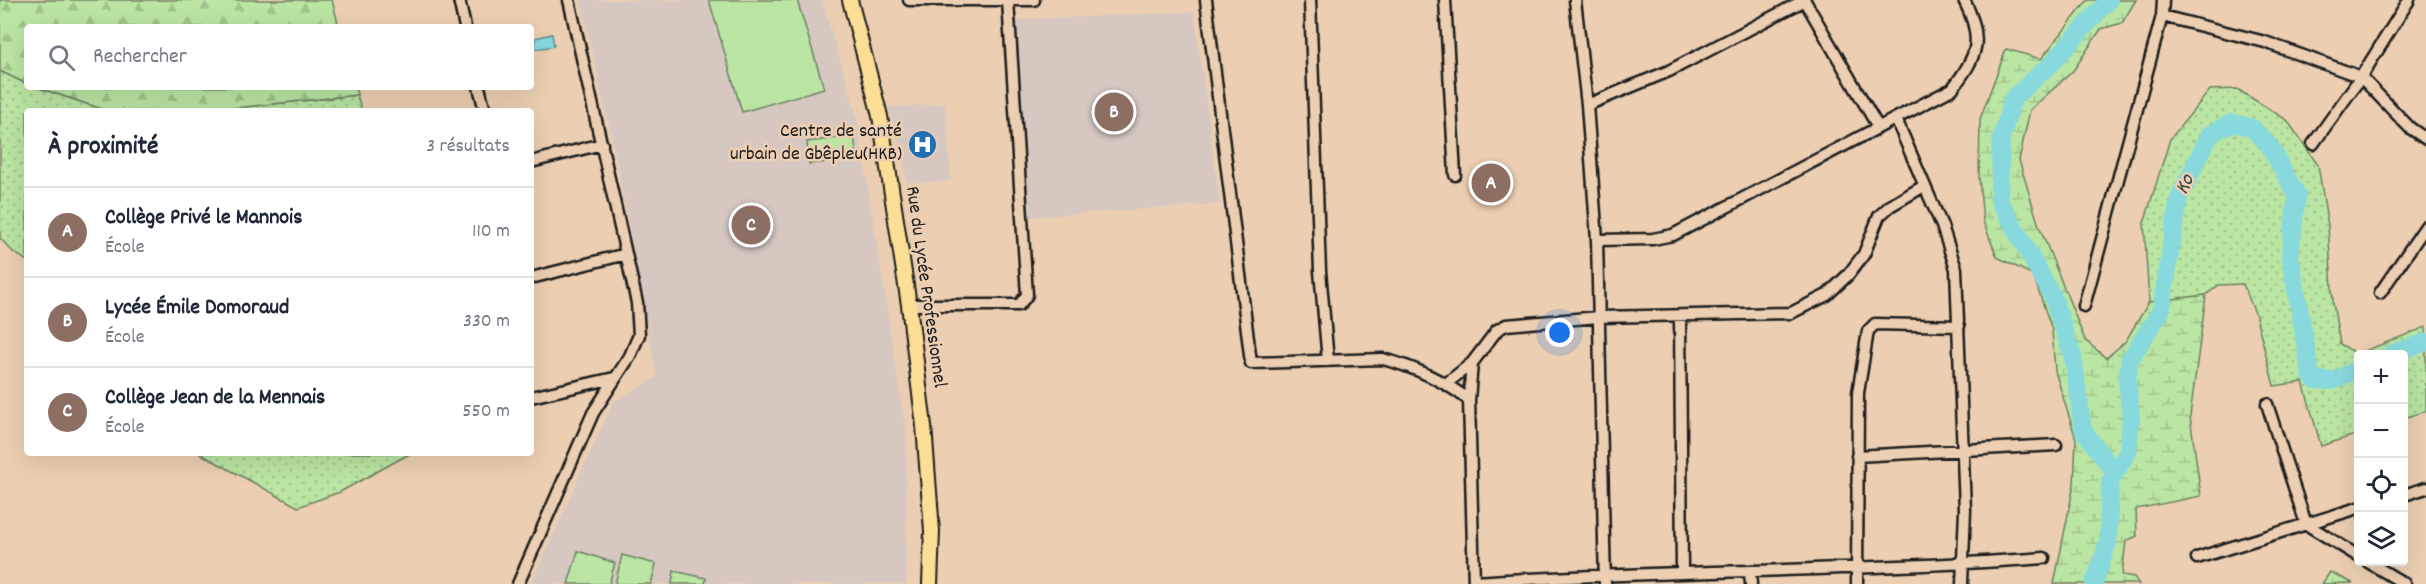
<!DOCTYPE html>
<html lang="fr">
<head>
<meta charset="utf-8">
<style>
	:root { --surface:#fff; --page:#f2f2f3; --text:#1f2937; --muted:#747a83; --line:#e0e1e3; --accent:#b45309 }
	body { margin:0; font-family:Dekko,sans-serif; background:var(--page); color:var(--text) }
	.controls { position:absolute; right:18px; bottom:18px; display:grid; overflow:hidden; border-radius:6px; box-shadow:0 6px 24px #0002 }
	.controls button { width:54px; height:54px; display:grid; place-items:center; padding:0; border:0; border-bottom:2px solid var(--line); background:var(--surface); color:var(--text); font:30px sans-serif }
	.you { position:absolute; left:1560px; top:333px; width:21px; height:21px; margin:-15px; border:4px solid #fff; border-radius:50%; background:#1a73e8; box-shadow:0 0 0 9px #1a73e833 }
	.badge { display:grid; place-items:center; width:39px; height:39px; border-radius:50%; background:var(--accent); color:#fff; font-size:20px; font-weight:700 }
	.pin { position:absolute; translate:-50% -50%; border:3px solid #fff; box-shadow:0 2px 6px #0006 }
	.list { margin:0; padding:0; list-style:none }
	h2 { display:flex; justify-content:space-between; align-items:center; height:78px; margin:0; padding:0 24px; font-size:26px }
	h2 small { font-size:20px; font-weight:400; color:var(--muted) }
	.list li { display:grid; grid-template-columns:39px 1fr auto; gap:18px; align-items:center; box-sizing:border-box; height:90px; padding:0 24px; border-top:2px solid var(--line) }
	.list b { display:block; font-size:22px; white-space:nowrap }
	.list p { margin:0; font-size:20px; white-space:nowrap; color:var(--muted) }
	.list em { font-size:20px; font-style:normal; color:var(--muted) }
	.icon { flex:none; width:33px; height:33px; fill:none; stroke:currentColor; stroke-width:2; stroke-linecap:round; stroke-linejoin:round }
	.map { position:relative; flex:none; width:2426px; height:584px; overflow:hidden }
	.search { position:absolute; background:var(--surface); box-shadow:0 6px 24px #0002; left:24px; top:24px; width:510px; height:66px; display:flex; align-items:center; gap:15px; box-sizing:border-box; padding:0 21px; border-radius:6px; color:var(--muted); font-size:22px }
	.panel { position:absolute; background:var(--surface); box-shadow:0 6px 24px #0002; left:24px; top:108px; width:510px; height:348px; border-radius:6px }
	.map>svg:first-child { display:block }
	.built { fill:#d6c7c1 }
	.green { fill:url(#green-dots); stroke:#6b8060; stroke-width:1.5 }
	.forest { fill:url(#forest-firs); stroke:#6b8060; stroke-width:1.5 }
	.wetland { fill:url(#wetland-marsh); stroke:#6b8060; stroke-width:1.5 }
	.pitch { fill:#bae5a3; stroke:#6b8060; stroke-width:1.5 }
	.water { fill:#88d9de; stroke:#5d8d90; stroke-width:1.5 }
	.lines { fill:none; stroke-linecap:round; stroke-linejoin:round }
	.river { stroke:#88d9de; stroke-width:18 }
	.minor-casing { stroke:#1c1c1c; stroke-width:15 }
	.major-casing { stroke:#1c1c1c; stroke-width:18 }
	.minor { stroke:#eccfb2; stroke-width:10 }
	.major { stroke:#fcde96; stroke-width:14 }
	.labels { text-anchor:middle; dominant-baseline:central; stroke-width:5; stroke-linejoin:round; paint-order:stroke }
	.poi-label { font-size:20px; fill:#1c1c1c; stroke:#eccfb2; text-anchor:end }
	.street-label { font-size:20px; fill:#1c1c1c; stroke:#eccfb2 }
	.water-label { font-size:21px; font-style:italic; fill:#324243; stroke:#eccfb2 }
</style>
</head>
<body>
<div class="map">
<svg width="2426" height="584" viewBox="0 0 2426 584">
	<defs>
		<pattern id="green-dots" width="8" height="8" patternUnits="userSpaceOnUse" patternTransform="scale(1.5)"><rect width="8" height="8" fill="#bae5a3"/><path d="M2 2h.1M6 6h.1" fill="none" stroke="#9fc48c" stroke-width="1.8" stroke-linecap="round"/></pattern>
		<pattern id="forest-firs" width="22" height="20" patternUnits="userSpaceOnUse" patternTransform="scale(1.5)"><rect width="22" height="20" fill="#bae5a3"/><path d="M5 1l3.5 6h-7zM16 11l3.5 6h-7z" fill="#9fc48c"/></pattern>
		<pattern id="wetland-marsh" width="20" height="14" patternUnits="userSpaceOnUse" patternTransform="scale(1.5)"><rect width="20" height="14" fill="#bae5a3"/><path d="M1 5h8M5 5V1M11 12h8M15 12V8" fill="none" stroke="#9fc48c"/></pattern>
	</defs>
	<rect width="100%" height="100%" fill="#eccfb2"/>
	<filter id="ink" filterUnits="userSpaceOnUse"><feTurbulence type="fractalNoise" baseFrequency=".0167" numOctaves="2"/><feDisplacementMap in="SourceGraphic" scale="12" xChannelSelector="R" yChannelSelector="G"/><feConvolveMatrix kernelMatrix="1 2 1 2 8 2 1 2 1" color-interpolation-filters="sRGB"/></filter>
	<g filter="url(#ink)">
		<path class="built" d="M580 0H822L857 117 906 432V584H531L613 402 657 377 613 143Z
			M1194 12 1220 204 1026 217 1016 20Z
			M945 104 951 181 908 183 889 107Z"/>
		<path class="green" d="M0 71 27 84V87H36L108 111H27V261L13 252 0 238Z
			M2237 89 2287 120 2318 165 2328 226 2333 303 2340 344 2357 354 2426 327V411L2404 418V354H2358V434L2321 446 2303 382 2274 386 2255 313 2243 284 2219 285 2206 295 2149 302 2144 223 2170 139 2210 90Z
			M357 95 362 111H206Z
			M199 453H411L340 492 298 507Z"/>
		<path class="forest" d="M0 0H332L339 27H27V84L0 71Z
			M36 87H355L357 95 206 111H108Z"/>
		<path class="wetland" d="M2088 0H2136L2122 23 2101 29 2073 71 2030 110 2019 160 2038 223 2085 340 2106 358 2125 342 2149 302 2206 295 2190 416 2201 496 2136 509 2137 536 2126 541 2122 575 2134 577 2139 584H2054L2074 484 2076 439 2055 371 2052 330 2033 275 1997 257 1983 221 1979 178 1980 119 2006 49 2041 59Z
			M2330 572 2353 583 2322 584Z"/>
		<path class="pitch" d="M709 0H797L824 88 742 112Z
			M854 136 857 159 809 164 807 142Z
			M578 551 615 563 609 584H568Z
			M622 555 656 564 651 584H615Z
			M674 571 706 578 705 584H672Z"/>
		<path class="water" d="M552 34 554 46 537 49 535 47V38Z"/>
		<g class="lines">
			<path class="river" d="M2109 0 2051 64 2013 98 2001 139 1999 200 2052 295 2073 357 2083 430 2115 473
				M2391 354 2426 342
				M2094 584 2108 542 2110 482 2128 451 2131 416 2127 381 2130 359 2161 311 2179 198 2210 134 2231 123 2251 127 2269 145 2297 195 2290 255 2311 376 2315 380 2333 381 2358 369"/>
			<defs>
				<path id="minor" d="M459 0 465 27
					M909 0H1034
					M1206 0 1251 363 1383 359C1414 367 1443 380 1469 400
					M1310 0 1320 271 1328 361
					M1445 0 1455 175
					M1575 0 1587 105 1597 240 1605 584
					M1805 1 1878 127
					M2162 16 2265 42 2361 77 2410 128 2426 139
					M479 87 485 111
					M1587 105 1669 71 1805 0
					M1896 119 1942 226 1956 269 1965 510 1962 584
					M2313 144 2361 77 2409 0
					M531 162 602 144
					M1597 240 1653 239 1673 235 1952 89C1978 56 1984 39 1964 0
					M531 278 626 254
					M2380 293 2426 226
					M909 305H1019L1027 295 1008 1
					M2084 306 2162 16 2163 0
					M1680 317 1682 573
					M1447 383 1472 363
					M531 397 614 378
					M2267 404 2306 524 2358 556
					M1857 456 2056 445
					M2404 495 2426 488
					M2197 558 2358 508
					M2368 562 2405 584
					M1750 571 1751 584
					M1474 582C1664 570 1854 572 2044 558
					M518 584 593 413 630 356 639 335 637 303 569 0
					M1474 584 1469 400 1472 363 1497 330 1506 325 1599 317 1791 313 1827 295 1848 275 1864 254 1879 216 1890 206 1924 186
					M1857 584 1858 393 1868 331 1875 324 1959 326"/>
				<path id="major" d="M850 0 880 116 909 305 924 426 932 531 930 584"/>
			</defs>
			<use href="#minor" class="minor-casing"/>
			<use href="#major" class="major-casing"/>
			<use href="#minor" class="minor"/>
			<use href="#major" class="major"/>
		</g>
	</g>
	<defs>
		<symbol id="hospital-disc" viewBox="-11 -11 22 22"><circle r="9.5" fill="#1f6fb2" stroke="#eccfb2"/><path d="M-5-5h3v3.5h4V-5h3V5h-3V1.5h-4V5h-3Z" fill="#fff"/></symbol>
	</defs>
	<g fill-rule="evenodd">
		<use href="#hospital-disc" x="906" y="128" width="33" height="33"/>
	</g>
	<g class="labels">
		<g class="poi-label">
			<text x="902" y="132">Centre de santé<tspan x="902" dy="23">urbain de Gbêpleu(HKB)</tspan></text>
		</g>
		<g class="street-label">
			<text transform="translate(925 287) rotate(82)">Rue du Lycée Professionnel</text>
		</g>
		<g class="water-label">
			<text transform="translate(2186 185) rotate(-66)">Ko</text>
		</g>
	</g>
</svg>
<div class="controls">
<button>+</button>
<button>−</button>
<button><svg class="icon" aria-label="locate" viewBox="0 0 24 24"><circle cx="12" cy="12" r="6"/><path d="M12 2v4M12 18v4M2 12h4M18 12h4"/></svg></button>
<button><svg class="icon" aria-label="layers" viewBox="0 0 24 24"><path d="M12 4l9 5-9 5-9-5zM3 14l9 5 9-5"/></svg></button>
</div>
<div class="you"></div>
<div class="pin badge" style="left:1491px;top:183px;background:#8d6e63">A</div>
<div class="pin badge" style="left:1114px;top:112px;background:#8d6e63">B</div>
<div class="pin badge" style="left:751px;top:225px;background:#8d6e63">C</div>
<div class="search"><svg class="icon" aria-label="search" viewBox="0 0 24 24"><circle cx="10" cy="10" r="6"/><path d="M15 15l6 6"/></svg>Rechercher</div>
<section class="panel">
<h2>À proximité<small>3 résultats</small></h2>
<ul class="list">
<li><span class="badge" style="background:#8d6e63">A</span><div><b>Collège Privé le Mannois</b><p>École</p></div><em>110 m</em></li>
<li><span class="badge" style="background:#8d6e63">B</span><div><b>Lycée Émile Domoraud</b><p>École</p></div><em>330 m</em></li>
<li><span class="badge" style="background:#8d6e63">C</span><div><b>Collège Jean de la Mennais</b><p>École</p></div><em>550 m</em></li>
</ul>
</section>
</div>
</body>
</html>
